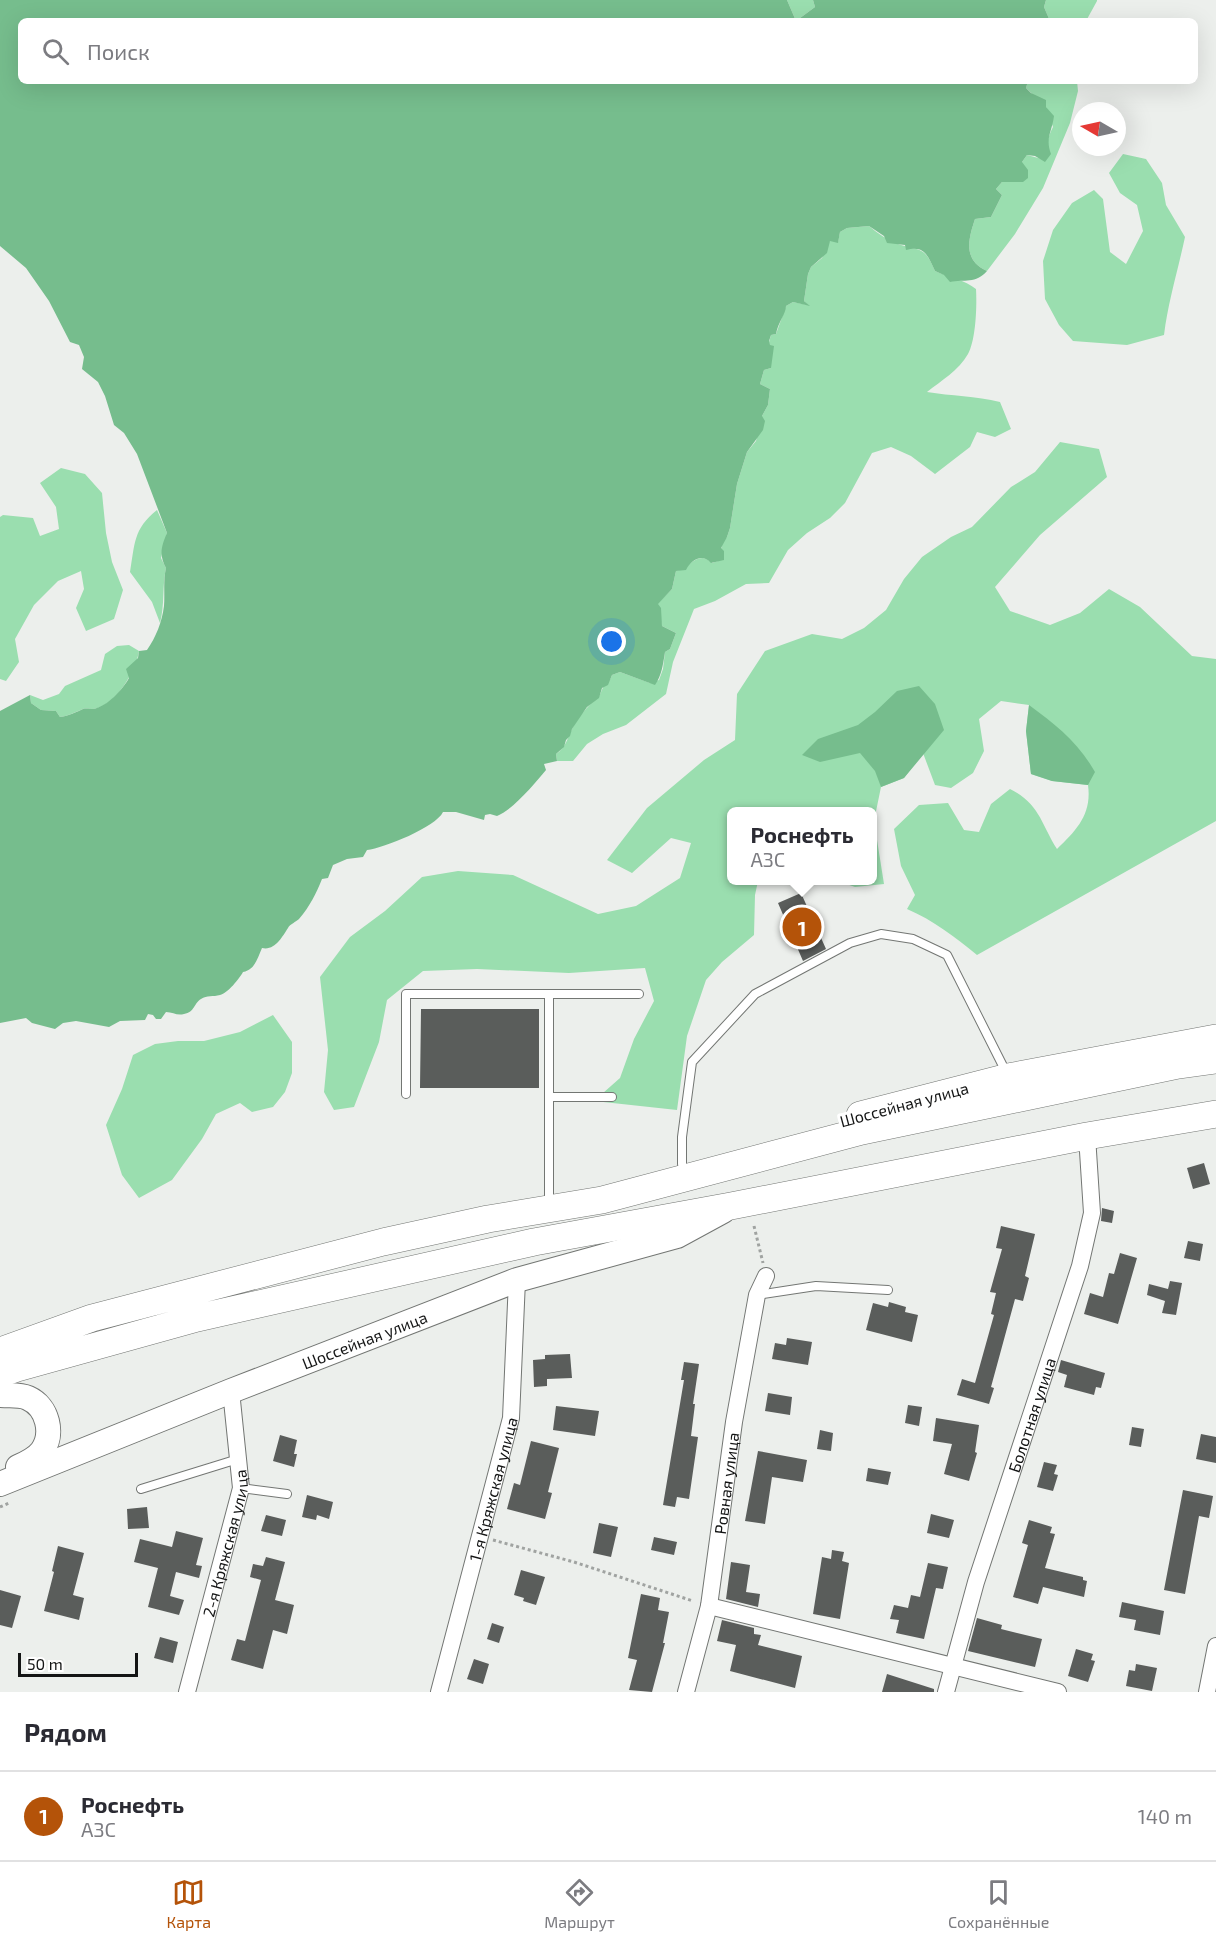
<!DOCTYPE html>
<html lang="ru">
<head>
<meta charset="utf-8">
<style>
	:root { --surface:#fff; --page:#f7f7f7; --text:#2b2b33; --muted:#7c7c81; --line:#e1e1e2; --accent:#b45309 }
	body { margin:0; font-family:"Exo 2",sans-serif; background:var(--page); color:var(--text) }
	.compass { position:absolute; left:1072px; top:102px; width:54px; height:54px; border-radius:50%; background:var(--surface); box-shadow:0 6px 24px #0002; rotate:279deg }
	.scale { position:absolute; left:18px; bottom:15px; width:120px; box-sizing:border-box; padding-left:6px; border:3px solid #141515; border-top:0; font-size:16px; line-height:21px; white-space:nowrap; color:#141515; -webkit-text-stroke:4px #fff; paint-order:stroke }
	.you { position:absolute; left:612px; top:642px; width:21px; height:21px; margin:-15px; border:4px solid #fff; border-radius:50%; background:#1a73e8; box-shadow:0 0 0 9px #1a73e833 }
	.badge { display:grid; place-items:center; width:39px; height:39px; border-radius:50%; background:var(--accent); color:#fff; font-size:20px; font-weight:700 }
	.pin { position:absolute; translate:-50% -50%; border:3px solid #fff; box-shadow:0 2px 6px #0006 }
	.popup { position:absolute; left:727px; top:807px; width:150px; height:78px; box-sizing:border-box; display:grid; place-content:center; border-radius:9px; background:var(--surface); filter:drop-shadow(0 2px 4px #0005); font-size:20px; white-space:nowrap; color:var(--muted) }
	.popup b { font-size:22px; color:var(--text) }
	.popup::after { content:''; position:absolute; left:50%; top:100%; margin-left:-12px; border:12px solid transparent; border-top-color:var(--surface) }
	.list { margin:0; padding:0; list-style:none }
	h2 { display:flex; justify-content:space-between; align-items:center; height:78px; margin:0; padding:0 24px; font-size:26px }
	h2 small { font-size:20px; font-weight:400; color:var(--muted) }
	.list li { display:grid; grid-template-columns:39px 1fr auto; gap:18px; align-items:center; box-sizing:border-box; height:90px; padding:0 24px; border-top:2px solid var(--line) }
	.list b { display:block; font-size:22px; white-space:nowrap }
	.list p { margin:0; font-size:20px; white-space:nowrap; color:var(--muted) }
	.list em { font-size:20px; font-style:normal; color:var(--muted) }
	.icon { flex:none; width:33px; height:33px; fill:none; stroke:currentColor; stroke-width:2; stroke-linecap:round; stroke-linejoin:round }
	.map { position:relative; flex:none; width:1216px; height:1692px; overflow:hidden }
	.search { position:absolute; background:var(--surface); box-shadow:0 6px 24px #0002; left:18px; right:18px; top:18px; height:66px; display:flex; align-items:center; gap:15px; box-sizing:border-box; padding:0 21px; border-radius:9px; color:var(--muted); font-size:22px }
	.sheet { height:168px; background:var(--surface) }
	nav { display:flex; justify-content:space-around; align-items:center; box-sizing:border-box; height:84px; border-top:2px solid var(--line); background:var(--surface); font-size:16px; color:var(--muted) }
	nav a { display:grid; justify-items:center; gap:3px }
	nav .on { color:var(--accent) }
	.map>svg:first-child { display:block }
	.green { fill:#9adeaf }
	.water { fill:#76bd8d }
	.building { fill:#5a5d5b }
	.lines { fill:none; stroke-linecap:round; stroke-linejoin:round }
	.service-casing { stroke:#737673; stroke-width:10 }
	.minor-casing { stroke:#737673; stroke-width:18 }
	.secondary-casing { stroke:#737673; stroke-width:26 }
	.primary-casing { stroke:#737673; stroke-width:28 }
	.path { stroke:#a0a3a1; stroke-width:3; stroke-dasharray:3 3; stroke-linecap:butt }
	.service { stroke:#fff; stroke-width:8 }
	.minor { stroke:#fff; stroke-width:16 }
	.secondary { stroke:#fff; stroke-width:24 }
	.primary { stroke:#fff; stroke-width:27 }
	.labels { text-anchor:middle; dominant-baseline:central; stroke-width:6; stroke-linejoin:round; paint-order:stroke }
	.street-label { font-size:16px; fill:#141515; stroke:#fff }
</style>
</head>
<body>
<div class="map">
<svg width="1216" height="1692" viewBox="0 0 1216 1692">
	<rect width="100%" height="100%" fill="#ecefec"/>
	<path class="green" d="M787 0H813L815 7 796 21Z
		M1046 0H1097V1L1086 21H1050L1044 7Z
		M1028 81H1077L1078 91 1070 123 1043 188 1015 234 987 271C963 260 968 240 975 219L991 217 1002 195 996 189 1002 182H1023L1022 162 1027 155 1042 159C1047 147 1047 138 1053 127L1046 107 1026 88Z
		M1123 154 1146 159 1162 183 1166 205 1185 237C1178 270 1168 302 1164 335L1127 345 1073 341 1059 325 1045 299 1043 261 1053 230 1072 203 1094 190 1103 199 1110 252 1126 264 1143 231 1137 205 1120 193 1109 173Z
		M869 226C877 233 888 240 898 244 921 252 924 245 935 271 949 277 965 280 976 289 977 305 976 340 968 354 959 370 941 381 927 392 951 396 976 396 1000 402L1011 429 995 437 977 432 970 447 935 474 911 456 891 447 872 453 845 503 830 518 807 533 788 550 769 583 746 584 715 601 694 609 673 662 666 694 626 725 603 734 587 744 573 761H557L556 754C566 748 568 736 573 727 579 716 588 706 597 698 601 695 601 690 604 686 608 682 610 681 612 675L620 672 650 683 659 680 663 669 665 652 670 649 676 633 662 626 657 604 672 589 676 571C690 568 698 549 712 563L718 561 723 541 727 537 730 528 737 484 747 452 756 441 762 416 768 405 770 389 760 384 764 370 771 368 769 342 771 335 776 334 786 306 793 302 808 305 804 301 808 274 811 267 822 258 830 240 838 242 840 232 847 228Z
		M1060 442 1099 449 1107 477 1040 535 995 587 1010 611 1050 625 1080 613 1109 589 1140 607 1192 656 1216 659V821L977 955C955 937 933 920 907 909L915 895 901 866 894 829 919 805 948 803 964 830 979 832 991 804 1010 789C1040 804 1041 824 1057 849 1077 830 1092 814 1088 785L1052 781 1031 774 1026 731 1029 705 1001 701 979 719 984 751 973 773 951 788 935 785 923 753 904 778 881 787 874 821 884 884 855 887 838 881 872 880V812H732V880L758 881 755 895 754 935 722 962 706 980 687 1036 677 1110 594 1101 620 1078 634 1039 654 1001 645 968 569 973 477 969 423 971 387 1000 379 1042 354 1107 334 1110 324 1092 328 1050 320 977 350 937 385 911 422 877 458 871 513 875 598 914 636 906 680 878 691 843 671 838 632 873 607 860 647 808 704 760 735 740 737 694 765 651 812 634 842 639 864 628 886 610 904 579 922 557 951 537 972 527 1011 487 1035 472Z
		M61 468 85 474 102 493 106 533 112 562 123 590 114 619 86 631 76 608 84 589 81 571 58 581 34 605 15 639 19 662 6 681 0 679V517L3 515 33 518 40 536 59 529 56 507 40 483Z
		M157 510 167 533 161 558 166 568C162 586 165 604 160 623L152 602 130 572C135 544 133 529 157 510Z
		M129 645 139 651C136 671 115 707 93 709 89 709 86 708 83 709 75 712 69 716 60 717L56 711 41 710 31 703 30 695 43 700 59 694 65 686 101 670 105 654 117 646Z
		M273 1015 292 1042V1073L285 1092 273 1107 252 1112 240 1103 216 1114 202 1139 172 1180 139 1198 122 1175 106 1125 122 1089 133 1055 155 1044 178 1041H204L240 1032Z"/>
	<path class="water" d="M0 0H787L796 21H21V81H1028L1026 88 1031 93 1046 100V107L1054 116C1052 132 1045 138 1051 154L1045 162 1035 156 1027 155 1022 162 1028 170V178L1023 182H1002L996 189 1002 195 991 217 975 219C968 240 963 260 987 271 976 284 964 279 950 282L944 275 935 271C928 256 925 245 906 250L905 245 887 243 884 236 869 226 847 228 840 232 838 243 830 241 827 253 811 267 808 274 804 301 810 306 793 302 786 306C786 314 778 322 776 334L771 335 769 341 770 345 774 346 771 368 764 370 760 384 770 389 768 405 762 416 765 421 763 430 747 452 737 484 730 528 727 537 721 548 724 551V560L711 563C703 553 691 559 686 570L676 571 672 589 658 604 661 608 662 626 676 633 670 649 665 652C663 664 662 675 655 685L620 672 612 675 608 685 602 688 599 698 587 707 572 729 570 736 566 740 564 747 556 754 557 761 544 764 546 770C535 783 513 810 497 816L490 814 485 815 484 820 456 812H443C436 827 384 848 367 850L363 857 347 859 333 865 328 878 322 879C316 894 310 906 299 919 296 922 290 924 288 928 282 937 275 951 262 948 257 959 255 970 243 972 239 979 228 993 220 995 213 997 207 995 201 999 194 1003 195 1012 184 1014 177 1016 173 1012 166 1012L161 1019H156L153 1015 148 1014 145 1020 120 1021 109 1027 76 1021 63 1023 55 1029 32 1023 26 1018 0 1023V711L30 695 31 703 41 710 56 711 60 717C69 716 76 712 83 709 86 708 90 709 93 709 107 707 123 689 129 678L126 669 138 658 139 651 147 650C156 637 162 622 164 606 165 593 163 581 166 568 159 555 161 547 167 533L137 454 124 433 114 425 105 396 98 382 82 369 84 357 79 345 70 342 49 301 26 268 0 246Z
		M813 0H1046L1044 7 1050 21H796L815 7Z
		M919 686 935 704 944 730 904 778 881 787 875 771 860 753 820 762 802 755 818 739 858 725 875 712 897 691Z
		M1029 705C1056 725 1078 742 1095 772L1088 785 1052 781 1031 774 1026 731Z"/>
	<path class="building" d="M801 893 826 949 803 961 778 903Z
		M421 1009H539V1088H420Z
		M1204 1163 1210 1184 1193 1189 1187 1168Z
		M1102 1208 1114 1211 1112 1223 1101 1221Z
		M1001 1226 1035 1234 1025 1276 1029 1278 1023 1301 1015 1299 991 1387 994 1388 989 1404 957 1395 962 1379 975 1383 994 1315 991 1314 996 1293 990 1292 1002 1249 996 1248Z
		M1188 1241 1203 1244 1200 1261 1184 1258Z
		M1120 1253 1137 1258 1118 1324 1084 1314 1090 1293 1103 1297 1109 1273 1114 1274Z
		M1170 1281 1182 1283 1176 1315 1162 1313 1165 1301 1147 1295 1149 1284 1168 1289Z
		M889 1302 906 1307 905 1312 918 1315 912 1342 866 1330 873 1303 888 1307Z
		M787 1338 812 1342 808 1365 772 1359 775 1343 786 1345Z
		M570 1354 572 1378 547 1379V1386L534 1387 533 1360 545 1359V1355Z
		M1061 1360 1105 1373 1101 1388 1096 1387 1094 1395 1064 1387 1067 1375 1058 1372Z
		M684 1362 699 1364 693 1404H695L691 1436 698 1437 689 1499 677 1497 675 1507 663 1505 684 1380H681Z
		M768 1393 792 1397 790 1415 765 1411Z
		M908 1405 922 1407 919 1426 905 1423Z
		M556 1406 599 1411 595 1436 553 1430Z
		M936 1418 979 1425 975 1452 977 1453 969 1481 944 1474 952 1444 933 1441Z
		M1132 1427 1144 1429 1141 1447 1129 1445Z
		M820 1430 833 1433 831 1451 817 1449Z
		M1201 1434 1216 1437V1463L1196 1459Z
		M280 1435 297 1440 294 1454H297L294 1467 273 1461Z
		M531 1441 559 1448 548 1492 552 1493 545 1519 507 1509 514 1483 520 1485Z
		M758 1451 807 1460 803 1482 772 1477 765 1524 745 1521Z
		M1044 1462 1057 1465 1054 1474 1058 1475 1053 1491 1037 1487Z
		M868 1468 891 1472 888 1485 866 1481Z
		M1183 1490 1213 1496 1209 1518 1199 1516 1185 1594 1164 1590Z
		M307 1495 333 1502 329 1519 317 1515 316 1520 302 1517Z
		M147 1507 149 1528 128 1529 127 1509Z
		M931 1514 954 1520 949 1538 927 1533Z
		M266 1515 286 1520 282 1536 261 1531Z
		M1029 1520 1052 1527 1050 1533 1055 1534 1045 1568 1083 1577V1580L1087 1581 1084 1597 1043 1587 1038 1604 1013 1597 1028 1545 1022 1543Z
		M599 1523 618 1527 611 1557 593 1553Z
		M176 1531 203 1538 196 1565 202 1566 199 1578 176 1572 170 1596 184 1600 179 1615 148 1607 158 1568 134 1562 140 1539 172 1547Z
		M654 1537 677 1542 674 1555 651 1550Z
		M58 1546 84 1553 73 1595 84 1598 79 1620 44 1611 54 1572 52 1571Z
		M832 1550 844 1552 842 1561 849 1563 840 1619 813 1614 822 1557 831 1559Z
		M266 1557 285 1562 275 1600 294 1605 287 1634 273 1630 263 1669 231 1660 237 1639 245 1641 261 1580 250 1577 253 1564 263 1566Z
		M731 1562 750 1565 746 1592 760 1594 758 1607 726 1599Z
		M928 1563 948 1567 943 1589 936 1588 924 1639 896 1633 899 1620 890 1619 894 1605 908 1608 911 1595 920 1597Z
		M521 1570 545 1577 536 1605 523 1601 524 1598 514 1595Z
		M0 1590 21 1596 12 1628 0 1625Z
		M641 1594 660 1598 658 1610 669 1612 663 1643H665L652 1692 629 1690 637 1660 628 1658Z
		M1122 1602 1164 1611 1160 1635 1134 1630 1136 1620 1119 1617Z
		M977 1618 1002 1625 1001 1629 1042 1639 1035 1667 968 1651Z
		M722 1620 754 1628V1634L761 1635 758 1645 802 1656 795 1688 730 1671 736 1645 717 1641Z
		M492 1623 504 1627 499 1643 487 1639Z
		M160 1637 178 1642 173 1663 154 1658Z
		M1076 1649 1093 1654 1091 1660 1095 1661 1088 1682 1068 1676Z
		M474 1659 489 1664 483 1684 467 1679Z
		M1136 1664 1157 1668 1152 1691 1126 1686 1129 1670 1135 1671Z
		M887 1674 934 1689V1692H882Z"/>
	<g class="lines">
		<defs>
			<path id="service" d="M549 994H639
				M406 1094V994H549V1205
				M549 1097H612
				M682 1164V1137L692 1062 755 994 850 943 881 934 913 939 947 955 1007 1074
				M757 1295 816 1286 888 1290
				M241 1488 287 1494
				M141 1489 238 1459"/>
			<g id="minor">
				<path d="M709 1606 1058 1692"/>
				<path id="s1" d="M187 1692 241 1488 231 1391"/>
				<path id="s2" d="M439 1692 511 1418 517 1280"/>
				<path id="s3" d="M686 1692 709 1606 734 1422 757 1295 766 1276"/>
				<path id="s4" d="M946 1692 976 1582 1080 1266 1092 1213 1087 1136"/>
				<path d="M1207 1692 1216 1646"/>
			</g>
			<g id="secondary">
				<path d="M0 1395C10 1396 19 1394 28 1398 48 1407 54 1434 42 1451 36 1459 27 1463 18 1467"/>
				<path id="s5" d="M0 1484 231 1391 517 1280 677 1236 723 1211"/>
			</g>
			<path id="primary" d="M860 1115 1008 1077 1216 1038
				M0 1351 92 1318 383 1242 488 1219 602 1200 862 1131 1178 1065 1216 1060
				M0 1374 17 1368 197 1318 534 1242 731 1206 1087 1136 1216 1114"/>
		</defs>
		<use href="#service" class="service-casing"/>
		<use href="#minor" class="minor-casing"/>
		<use href="#secondary" class="secondary-casing"/>
		<use href="#primary" class="primary-casing"/>
		<path class="path" d="M754 1226 763 1263
			M0 1507 9 1503
			M493 1540 574 1562 693 1601"/>
		<use href="#service" class="service"/>
		<use href="#minor" class="minor"/>
		<use href="#secondary" class="secondary"/>
		<use href="#primary" class="primary"/>
	</g>
	<g class="labels">
		<g class="street-label">
			<text transform="translate(904 1104) rotate(-15)">Шоссейная улица</text>
			<text stroke="none"><textPath href="#s5" startOffset="392">Шоссейная улица</textPath></text>
			<text stroke="none"><textPath href="#s4" startOffset="290">Болотная улица</textPath></text>
			<text stroke="none"><textPath href="#s3" startOffset="213">Ровная улица</textPath></text>
			<text stroke="none"><textPath href="#s2" startOffset="210">1-я Кряжская улица</textPath></text>
			<text stroke="none"><textPath href="#s1" startOffset="154">2-я Кряжская улица</textPath></text>
		</g>
	</g>
</svg>
<svg class="compass" viewBox="-18 -18 36 36"><path d="M0-13l5 13h-10z" fill="#e53935"/><path d="M0 13l5-13h-10z" fill="#7c7c81"/></svg>
<div class="scale">50 m</div>
<div class="you"></div>
<div class="pin badge" style="left:802px;top:927px">1</div>
<div class="popup"><b>Роснефть</b>АЗС</div>
<div class="search"><svg class="icon" aria-label="search" viewBox="0 0 24 24"><circle cx="10" cy="10" r="6"/><path d="M15 15l6 6"/></svg>Поиск</div>
</div>
<section class="sheet">
<h2>Рядом<small></small></h2>
<ul class="list">
<li><span class="badge">1</span><div><b>Роснефть</b><p>АЗС</p></div><em>140 m</em></li>
</ul>
</section>
<nav>
<a class="on"><svg class="icon" aria-label="map" viewBox="0 0 24 24"><path d="M3 6l6-2 6 2 6-2v14l-6 2-6-2-6 2zM9 4v14M15 6v14"/></svg>Карта</a>
<a><svg class="icon" aria-label="directions" viewBox="0 0 24 24"><path d="M12 3l9 9-9 9-9-9zM9 14v-3h6M13 9l2 2-2 2"/></svg>Маршрут</a>
<a><svg class="icon" aria-label="saved" viewBox="0 0 24 24"><path d="M7 4h10v16l-5-4-5 4z"/></svg>Сохранённые</a>
</nav>
</body>
</html>
